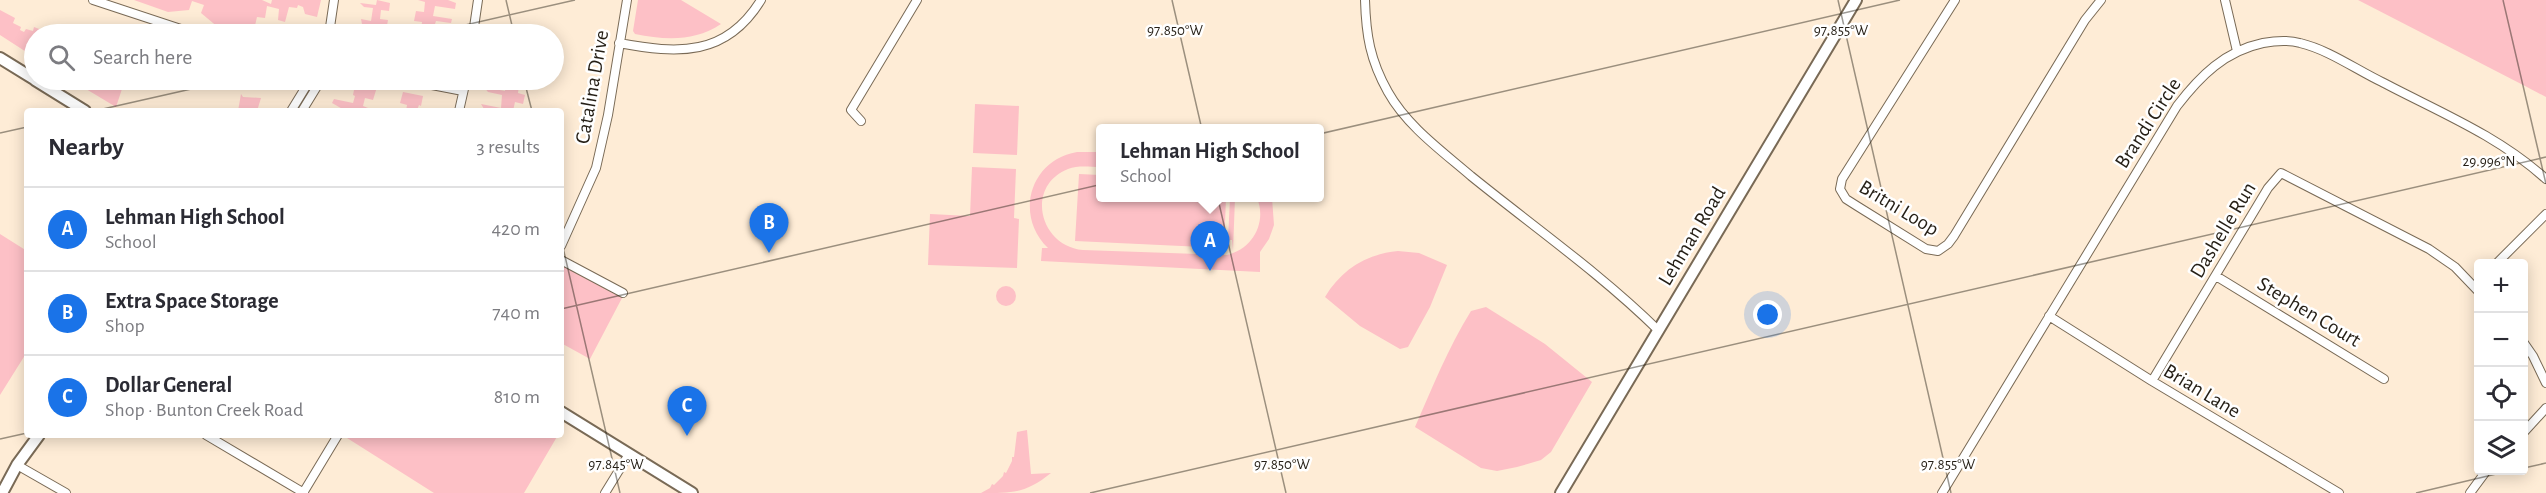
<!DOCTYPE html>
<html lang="en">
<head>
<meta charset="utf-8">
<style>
	:root { --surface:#fff; --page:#f7f7f7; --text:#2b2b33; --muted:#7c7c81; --line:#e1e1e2; --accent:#1a73e8 }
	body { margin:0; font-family:"Alegreya Sans",sans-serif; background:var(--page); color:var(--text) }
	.controls { position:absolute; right:18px; bottom:18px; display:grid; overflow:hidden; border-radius:6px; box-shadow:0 3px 15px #0003 }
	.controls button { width:54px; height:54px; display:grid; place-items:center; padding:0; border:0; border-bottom:2px solid var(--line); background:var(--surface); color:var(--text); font:30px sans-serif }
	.you { position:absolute; left:1768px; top:315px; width:21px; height:21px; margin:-15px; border:4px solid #fff; border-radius:50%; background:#1a73e8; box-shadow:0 0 0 9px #1a73e833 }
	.badge { display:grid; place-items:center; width:39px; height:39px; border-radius:50%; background:var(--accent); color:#fff; font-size:20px; font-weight:700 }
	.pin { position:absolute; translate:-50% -50px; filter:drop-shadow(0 2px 3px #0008) }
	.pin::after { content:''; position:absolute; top:32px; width:21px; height:18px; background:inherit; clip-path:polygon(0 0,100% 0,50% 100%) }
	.popup { position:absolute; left:1096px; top:124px; width:228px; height:78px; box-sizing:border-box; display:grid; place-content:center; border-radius:6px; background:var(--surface); filter:drop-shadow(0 2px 4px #0005); font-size:20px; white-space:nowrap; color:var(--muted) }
	.popup b { font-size:22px; color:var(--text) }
	.popup::after { content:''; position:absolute; left:50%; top:100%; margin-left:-12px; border:12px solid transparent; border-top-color:var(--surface) }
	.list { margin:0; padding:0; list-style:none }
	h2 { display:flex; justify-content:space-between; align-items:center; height:78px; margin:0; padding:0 24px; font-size:26px }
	h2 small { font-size:20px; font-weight:400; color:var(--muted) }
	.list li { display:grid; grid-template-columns:39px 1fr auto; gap:18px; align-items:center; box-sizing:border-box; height:84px; padding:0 24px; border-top:2px solid var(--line) }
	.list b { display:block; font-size:22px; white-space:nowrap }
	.list p { margin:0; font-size:20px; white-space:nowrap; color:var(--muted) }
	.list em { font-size:20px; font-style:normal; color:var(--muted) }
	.icon { flex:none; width:33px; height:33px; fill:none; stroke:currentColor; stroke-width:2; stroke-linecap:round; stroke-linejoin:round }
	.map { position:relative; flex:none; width:2546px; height:493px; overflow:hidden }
	.search { position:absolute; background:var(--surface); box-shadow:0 3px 15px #0003; left:24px; top:24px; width:540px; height:66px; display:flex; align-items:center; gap:15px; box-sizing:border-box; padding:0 21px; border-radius:33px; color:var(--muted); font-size:22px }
	.panel { position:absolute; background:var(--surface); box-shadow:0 3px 15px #0003; left:24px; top:108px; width:540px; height:330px; border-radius:6px }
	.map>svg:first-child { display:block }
	.green { fill:#fdc0c6 }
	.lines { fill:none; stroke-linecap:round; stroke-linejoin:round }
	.street-casing { stroke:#796a56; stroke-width:10 }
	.secondary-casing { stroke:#796a56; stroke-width:14 }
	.street { stroke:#fff; stroke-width:8 }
	.secondary { stroke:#fff; stroke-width:10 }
	.ticks { fill:none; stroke:#241e15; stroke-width:1.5; stroke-opacity:0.45 }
	.labels { text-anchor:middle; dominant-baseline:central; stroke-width:5; stroke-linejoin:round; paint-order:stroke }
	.street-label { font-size:21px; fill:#241e15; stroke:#fff }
	.ticks-label { font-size:15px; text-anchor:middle; fill:#241e15; stroke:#fff; stroke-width:5; stroke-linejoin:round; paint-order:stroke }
</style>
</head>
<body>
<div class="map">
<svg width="2546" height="493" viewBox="0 0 2546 493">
	<rect width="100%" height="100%" fill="#feecd6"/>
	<path class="green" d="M134 0H262L271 4 272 0H321L317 17 305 14 303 7 298 5 297 8 289 7 285 22 278 20 279 9 267 6 265 18 257 17 253 34H249L219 28 201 13 204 5 192 1 189 10 168 12Z
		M377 0 390 3 389 11 381 10 380 19 388 20 386 31 379 30 378 34H365L366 25 362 24 361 19 371 21 373 8 364 7 360 3 376 5Z
		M418 0H448L456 3 455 9 435 6 433 16 452 19 451 23 436 21 432 33 438 34H412L413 30 421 31 422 22 414 21 416 11 424 12 425 2Z
		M638 0H681L721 24C694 42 665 40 635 34L633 31Z
		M2358 0H2546V97L2525 86Z
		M0 10 15 18 13 23 21 27 20 30 24 32 26 29 33 31 34 27 52 34 55 30 64 34H34V57L0 35Z
		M71 80H125L116 107Z
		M504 80H527V85H519L518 93 525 95 523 104 515 102 513 111 484 109 481 104 501 108 502 95 488 92 484 87 505 91 506 83H503Z
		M354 82 377 87 373 100 365 98 363 106 368 108 367 111H346L332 103 334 99 353 103 355 96 353 95 354 90 352 89Z
		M403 92 423 96 421 106 419 105 417 110 406 111 407 105 400 103Z
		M241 94 243 97 261 98 257 111H238Z
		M975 104 1019 106 1017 155 973 153Z
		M1077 152H1100V167C1090 167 1078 165 1068 169 1025 186 1039 246 1083 250L1227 255C1253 249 1267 222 1257 198H1272L1274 225 1269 239 1260 252V272L1041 261 1042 248H1048C1014 215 1030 160 1077 152Z
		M972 167 1016 169 1014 218 1019 219 1017 268 928 265 930 214 970 216Z
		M1079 174 1100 175V198H1226L1224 248 1075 241Z
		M1230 198H1235L1233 251 1232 240H1228Z
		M0 234 27 251V352L0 395Z
		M1398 251 1419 253 1447 265 1430 307 1408 347 1400 349 1360 326 1325 297C1341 270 1366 254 1398 251Z
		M561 265 622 298 590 359 561 343Z
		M996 296a10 10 0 1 1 20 0a10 10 0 1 1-20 0Z
		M1486 307 1545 344 1592 382 1551 452 1541 460 1517 467 1497 471 1481 468 1415 427C1432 388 1448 348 1471 311Z
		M1027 430 1031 474 1051 473C1026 493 1014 493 981 493L990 488 992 484 994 485 1003 476 1004 472 1006 473 1012 461V457H1014L1017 432Z
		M349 435H558L524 493H434L347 438Z"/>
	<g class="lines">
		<defs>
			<path id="street" d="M93 0 196 34
				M1365 0C1366 35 1370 60 1388 92 1407 126 1442 151 1471 176 1534 227 1601 274 1658 330
				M1955 0 1842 179 1840 189 1846 199 1857 206 1926 249 1938 251 1948 244 1954 236 2085 20 2101 0
				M2225 0 2237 51
				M329 34 334 0
				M473 34 478 0
				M619 43C678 54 726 57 761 0
				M406 80 463 91
				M291 111 310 80
				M302 111 321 80
				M459 111 466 80
				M861 121 851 110 917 0
				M561 246 596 168 608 115 627 0
				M561 260 623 293
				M2496 264 2546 214
				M2216 276 2384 379
				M2049 316 2152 381 2339 493
				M2524 343 2533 356 2546 383
				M2152 381 2268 188 2281 173 2429 249 2455 267 2478 291
				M2524 432 2546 408
				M206 435 304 493
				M17 465 66 493
				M303 493 338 435
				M605 493 629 454
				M1942 493 2177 106C2200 76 2225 51 2263 43 2274 41 2289 40 2300 43 2329 50 2355 69 2382 82 2439 112 2497 135 2546 179
				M2470 493 2487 470"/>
			<path id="secondary" d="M0 58 34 79
				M35 80 85 111
				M561 412 692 493
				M2 493 17 465 39 435
				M1561 493 1856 0"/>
		</defs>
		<use href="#street" class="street-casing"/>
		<use href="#secondary" class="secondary-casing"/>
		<use href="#street" class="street"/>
		<use href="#secondary" class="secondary"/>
	</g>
	<path class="ticks" d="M506 0 514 34M1172 0 1286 493M1838 0 1951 493M2503 0 2546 184M426 34 575 0M524 80 532 111M94 111 231 80M0 133 27 127M561 239 620 493M561 309 1900 0M0 439 27 433M2524 468 2546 463M1090 493 2546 157M2416 493 2513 470"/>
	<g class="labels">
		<g class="street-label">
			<text transform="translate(592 87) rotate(-80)">Catalina Drive</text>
			<text transform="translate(2148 123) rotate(-57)">Brandi Circle</text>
			<text transform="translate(1899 208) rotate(31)">Britni Loop</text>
			<text transform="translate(2223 230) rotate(-59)">Dashelle Run</text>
			<text transform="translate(1692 236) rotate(-59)">Lehman Road</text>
			<text transform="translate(2309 312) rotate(31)">Stephen Court</text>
			<text transform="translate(2202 391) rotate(31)">Brian Lane</text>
		</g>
	</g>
	<g class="ticks-label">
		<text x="1175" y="35">97.850°W</text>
		<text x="1841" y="35">97.855°W</text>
		<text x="2489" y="166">29.996°N</text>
		<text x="616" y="469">97.845°W</text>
		<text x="1282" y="469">97.850°W</text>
		<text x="1948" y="469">97.855°W</text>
	</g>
</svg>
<div class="controls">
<button>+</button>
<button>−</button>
<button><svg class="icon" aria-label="locate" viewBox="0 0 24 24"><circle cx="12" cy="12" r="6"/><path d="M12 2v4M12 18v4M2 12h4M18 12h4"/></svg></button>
<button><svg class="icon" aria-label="layers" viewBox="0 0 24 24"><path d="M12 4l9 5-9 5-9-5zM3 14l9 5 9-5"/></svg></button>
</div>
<div class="you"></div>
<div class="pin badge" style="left:1210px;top:271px">A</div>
<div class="popup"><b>Lehman High School</b>School</div>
<div class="pin badge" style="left:769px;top:253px">B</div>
<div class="pin badge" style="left:687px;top:436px">C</div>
<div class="search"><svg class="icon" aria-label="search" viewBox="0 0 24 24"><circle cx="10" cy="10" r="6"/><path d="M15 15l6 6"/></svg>Search here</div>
<section class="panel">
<h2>Nearby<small>3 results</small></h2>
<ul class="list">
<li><span class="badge">A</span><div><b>Lehman High School</b><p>School</p></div><em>420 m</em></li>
<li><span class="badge">B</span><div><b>Extra Space Storage</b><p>Shop</p></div><em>740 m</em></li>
<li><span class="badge">C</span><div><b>Dollar General</b><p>Shop · Bunton Creek Road</p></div><em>810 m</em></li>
</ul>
</section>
</div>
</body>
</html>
